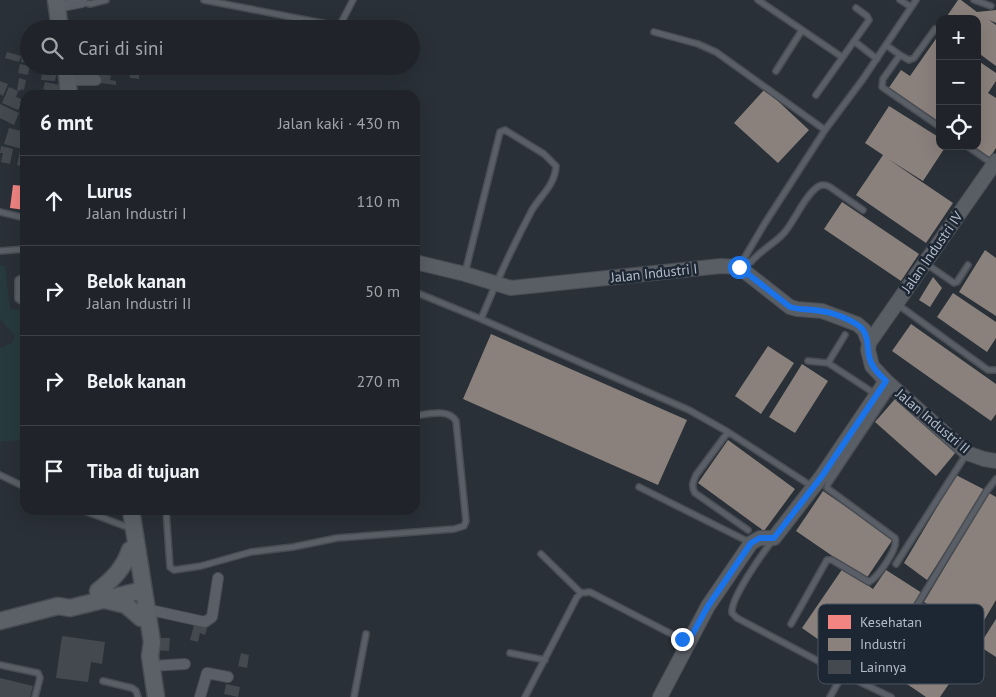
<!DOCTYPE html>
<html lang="id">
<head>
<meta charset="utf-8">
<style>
	:root { --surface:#20242a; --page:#282c32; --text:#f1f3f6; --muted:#a2a4a8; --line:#3d4147 }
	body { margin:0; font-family:"PT Sans",sans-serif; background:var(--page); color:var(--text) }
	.controls { position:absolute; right:15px; top:15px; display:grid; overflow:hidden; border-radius:10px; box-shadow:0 5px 20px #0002 }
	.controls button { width:45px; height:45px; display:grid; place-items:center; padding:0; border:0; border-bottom:1px solid var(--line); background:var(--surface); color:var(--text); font:25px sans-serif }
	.stop { position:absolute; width:15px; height:15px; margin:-11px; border:4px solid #1a73e8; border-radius:50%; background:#fff }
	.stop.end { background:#1a73e8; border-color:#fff; box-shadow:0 1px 5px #0008 }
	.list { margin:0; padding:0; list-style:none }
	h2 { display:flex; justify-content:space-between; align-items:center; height:65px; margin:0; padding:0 20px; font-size:21px }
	h2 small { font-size:16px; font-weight:400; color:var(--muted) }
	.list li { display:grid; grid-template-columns:32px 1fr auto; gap:15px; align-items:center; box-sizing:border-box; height:90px; padding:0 20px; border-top:1px solid var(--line) }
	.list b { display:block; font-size:19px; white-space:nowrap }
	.list p { margin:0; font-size:16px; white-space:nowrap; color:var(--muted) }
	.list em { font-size:16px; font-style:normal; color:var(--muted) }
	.icon { flex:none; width:28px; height:28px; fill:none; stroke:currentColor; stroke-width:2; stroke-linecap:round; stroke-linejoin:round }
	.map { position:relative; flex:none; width:996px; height:697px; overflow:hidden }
	.search { position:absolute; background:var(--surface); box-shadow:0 5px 20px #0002; left:20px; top:20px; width:400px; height:55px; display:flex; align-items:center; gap:12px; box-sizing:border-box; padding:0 18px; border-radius:28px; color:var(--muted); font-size:19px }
	.panel { position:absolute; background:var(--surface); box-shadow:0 5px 20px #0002; left:20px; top:90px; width:400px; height:425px; border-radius:15px }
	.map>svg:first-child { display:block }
	.green { fill:#273a3e }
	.health { fill:#f28482 }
	.industry { fill:#8a817c }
	.building { fill:#444950 }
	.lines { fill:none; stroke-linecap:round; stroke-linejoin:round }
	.lane-casing { stroke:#484c53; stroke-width:8 }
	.street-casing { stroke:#484c53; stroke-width:12 }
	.secondary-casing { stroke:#484c53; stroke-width:16 }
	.primary-casing { stroke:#484c55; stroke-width:19 }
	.lane { stroke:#5a5e66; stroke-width:5 }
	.street { stroke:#5a5e66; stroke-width:10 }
	.secondary { stroke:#595d64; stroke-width:14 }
	.primary { stroke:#5c6168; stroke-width:16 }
	.route { stroke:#1a73e8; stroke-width:6 }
	.labels { text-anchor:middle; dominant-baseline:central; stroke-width:5; stroke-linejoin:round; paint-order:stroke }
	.street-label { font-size:14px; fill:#b4bcc9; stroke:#1d2633 }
	.key { fill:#1d2633; stroke:#4a5360; stroke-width:1 }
	.key-label { font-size:14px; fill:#b4bcc9 }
</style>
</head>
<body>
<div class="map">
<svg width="996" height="697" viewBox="0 0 996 697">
	<rect width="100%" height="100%" fill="#2a3038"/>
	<path class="green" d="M0 266H5L10 310 25 309V439L0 442V348L12 343 15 336 0 319Z"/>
	<path class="health" d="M13 185 25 186V210L10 208Z"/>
	<path class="industry" d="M958 0H961L977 12 996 10V23L989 20 996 25V66L977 52V19H945Z
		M940 33V125L888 89 901 70 910 76Z
		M977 60 996 73V81L988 93 996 98V148L989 159 971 146H977Z
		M765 89 809 130 778 163 734 123Z
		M889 106 940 138V146H946L923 181 888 159 953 203 926 243 856 195 883 155 865 143Z
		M842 202 919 254 901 281 824 229Z
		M985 250 996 258V316L959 292Z
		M933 277 942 288 930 307 919 300Z
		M953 293 996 322V338L987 352 937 317Z
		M911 324 996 384V414L991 421 892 351Z
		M491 334 687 420 658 485 463 399Z
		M768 346 794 363 761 414 735 396Z
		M802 364 828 381 795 433 769 417Z
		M895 399 956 452 936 476 875 422Z
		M728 440 795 489 764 531 698 483Z
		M956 475 985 490 927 580 904 563Z
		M823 491 893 539 866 579 796 531Z
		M989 493 996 497V600L976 634 924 602Z
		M843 568 873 589 886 570 922 593 903 624 917 612 972 650 940 697H926L840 638 832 649 802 628Z
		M996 619V657L979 646Z"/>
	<path class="building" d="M7 52 21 56 19 62 5 58Z
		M22 52H29V63L21 62Z
		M20 64 30 66 28 75 18 73Z
		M93 66H109L108 75 111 76 110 80 116 81V85L100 83V76L92 75Z
		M42 71 57 72 55 81 41 80Z
		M130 71 139 72V79L130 78Z
		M19 78 26 80 24 90 21 89 20 91 17 90Z
		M0 81 8 84 3 96 0 94Z
		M45 82 60 85 58 93 43 89Z
		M9 87 18 91 16 97 23 100 18 110 2 103Z
		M0 104 19 113 14 125 0 118Z
		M9 128 25 132 22 149 4 144Z
		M1 146 13 149 10 164 1 162 3 153H0Z
		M20 151 25 153V167L17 165Z
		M194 625 207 628 205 635 200 633 198 642 190 640Z
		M62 636 105 642 102 664 91 662 88 682 56 678Z
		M155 638H170L169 651 155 650Z
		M241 653 249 655 247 668 238 666Z
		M0 678 33 686 30 697H0Z
		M226 684 240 687 238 697 224 694Z"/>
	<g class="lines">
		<defs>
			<path id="lane" d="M204 0 353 29
				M758 0 842 57
				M900 0 911 7
				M974 0 991 6
				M82 2 90 4 106 0
				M340 25 353 0
				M654 32 698 44 716 52 825 130
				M854 41 877 59
				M886 45 900 55 883 79 882 87 940 127
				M900 55 909 60 914 58 935 29
				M776 71 802 30
				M816 95 869 20 867 16 856 8
				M967 146 987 160
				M0 212 25 218
				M0 251 25 249
				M744 261 751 262C761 250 774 244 784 233 794 222 806 193 819 186 823 184 826 185 830 187L863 210
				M925 263 954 283 957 282 968 265
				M739 267 765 223 825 130 863 79 916 0
				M465 273 500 132 505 130 544 154 556 166C555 185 541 195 532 210 513 246 496 282 481 319
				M25 276 18 280V299L21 301H25
				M415 292 481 319 689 410 728 432 813 487
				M897 304 988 370H996
				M808 361 828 363 877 395
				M828 363 845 335
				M728 432 696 475C693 482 691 486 695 493L748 530
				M0 475 25 487
				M639 487 751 543
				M82 510 127 527
				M166 510 170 567 174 570 201 566 251 552 293 547 337 538 454 529 464 526 466 521 456 421C449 408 427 414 415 416
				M772 541C762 554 730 599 732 613L737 618 843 674 891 697
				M541 554 581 593
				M896 564 967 453
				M914 610 986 492 996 479
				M791 624 827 560H832L869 582C878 577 899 548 895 538L827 488 828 484 888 394 889 387
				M510 653 545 660
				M0 665 38 673 40 678 35 697
				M103 681 132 688 136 691 138 697
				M354 697 366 634
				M525 697 577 597 581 593 590 592 687 642
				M830 697 843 674"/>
			<path id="street" d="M57 7 82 2
				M81 66 82 80
				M68 80H96
				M146 609 205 622 212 617 218 578
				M152 666 185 664
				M200 697 207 673 228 677"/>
			<path id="secondary" d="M415 262 465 274 511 288 721 266 739 267 790 307 797 309 822 311 857 324 864 330 869 343 868 350 872 366 886 381 967 453 984 459 996 461
				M869 343 996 161
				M660 697 708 606 751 543 760 538H774L822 476 886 381"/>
			<path id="primary" d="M56 0 60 29
				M66 66 69 95
				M131 510 152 642 150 656 156 697
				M98 591C113 579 124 568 130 550
				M105 600 126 605 141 618
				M0 621 58 606 70 608 143 590"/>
		</defs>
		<use href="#lane" class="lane-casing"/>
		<use href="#street" class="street-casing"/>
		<use href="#secondary" class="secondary-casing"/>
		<use href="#primary" class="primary-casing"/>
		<use href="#lane" class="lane"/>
		<use href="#street" class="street"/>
		<use href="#secondary" class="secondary"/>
		<use href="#primary" class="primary"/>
	</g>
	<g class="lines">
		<path class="route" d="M682 639 688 642 708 606 751 543 760 538H774L822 476 886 381C879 374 871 367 869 356 867 347 869 338 863 330 857 321 831 312 821 311 810 309 800 310 790 307L739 267"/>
	</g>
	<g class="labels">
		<g class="street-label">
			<text transform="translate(932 252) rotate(-55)">Jalan Industri IV</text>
			<text transform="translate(654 273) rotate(-6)">Jalan Industri I</text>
			<text transform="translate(933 421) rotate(40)">Jalan Industri II</text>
		</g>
	</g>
	<rect x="818" y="604" width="166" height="80" rx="8" class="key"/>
	<rect x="828" y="615" width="23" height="14" fill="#f28482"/>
	<rect x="828" y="638" width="23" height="13" fill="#8a817c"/>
	<rect x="828" y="660" width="23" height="14" fill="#444950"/>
	<g class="key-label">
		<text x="860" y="627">Kesehatan</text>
		<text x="860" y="649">Industri</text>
		<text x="860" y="672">Lainnya</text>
	</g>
</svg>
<div class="controls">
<button>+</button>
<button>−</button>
<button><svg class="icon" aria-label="locate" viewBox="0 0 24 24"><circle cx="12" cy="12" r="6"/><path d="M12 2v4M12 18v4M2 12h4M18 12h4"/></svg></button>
</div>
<div class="stop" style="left:739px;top:267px"></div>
<div class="stop end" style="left:682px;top:639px"></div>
<div class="search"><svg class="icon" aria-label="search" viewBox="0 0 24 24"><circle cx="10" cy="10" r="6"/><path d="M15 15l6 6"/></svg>Cari di sini</div>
<section class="panel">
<h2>6 mnt<small>Jalan kaki · 430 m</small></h2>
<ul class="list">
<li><svg class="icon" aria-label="ahead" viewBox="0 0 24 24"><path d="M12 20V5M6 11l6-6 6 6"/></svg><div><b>Lurus</b><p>Jalan Industri I</p></div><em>110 m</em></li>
<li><svg class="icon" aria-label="right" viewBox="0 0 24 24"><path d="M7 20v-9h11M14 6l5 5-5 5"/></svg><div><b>Belok kanan</b><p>Jalan Industri II</p></div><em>50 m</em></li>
<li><svg class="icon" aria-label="right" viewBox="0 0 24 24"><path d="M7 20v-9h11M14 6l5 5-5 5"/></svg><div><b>Belok kanan</b></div><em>270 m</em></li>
<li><svg class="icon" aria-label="arrive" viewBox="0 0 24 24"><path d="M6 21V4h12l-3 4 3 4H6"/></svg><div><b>Tiba di tujuan</b></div></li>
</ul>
</section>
</div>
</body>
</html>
